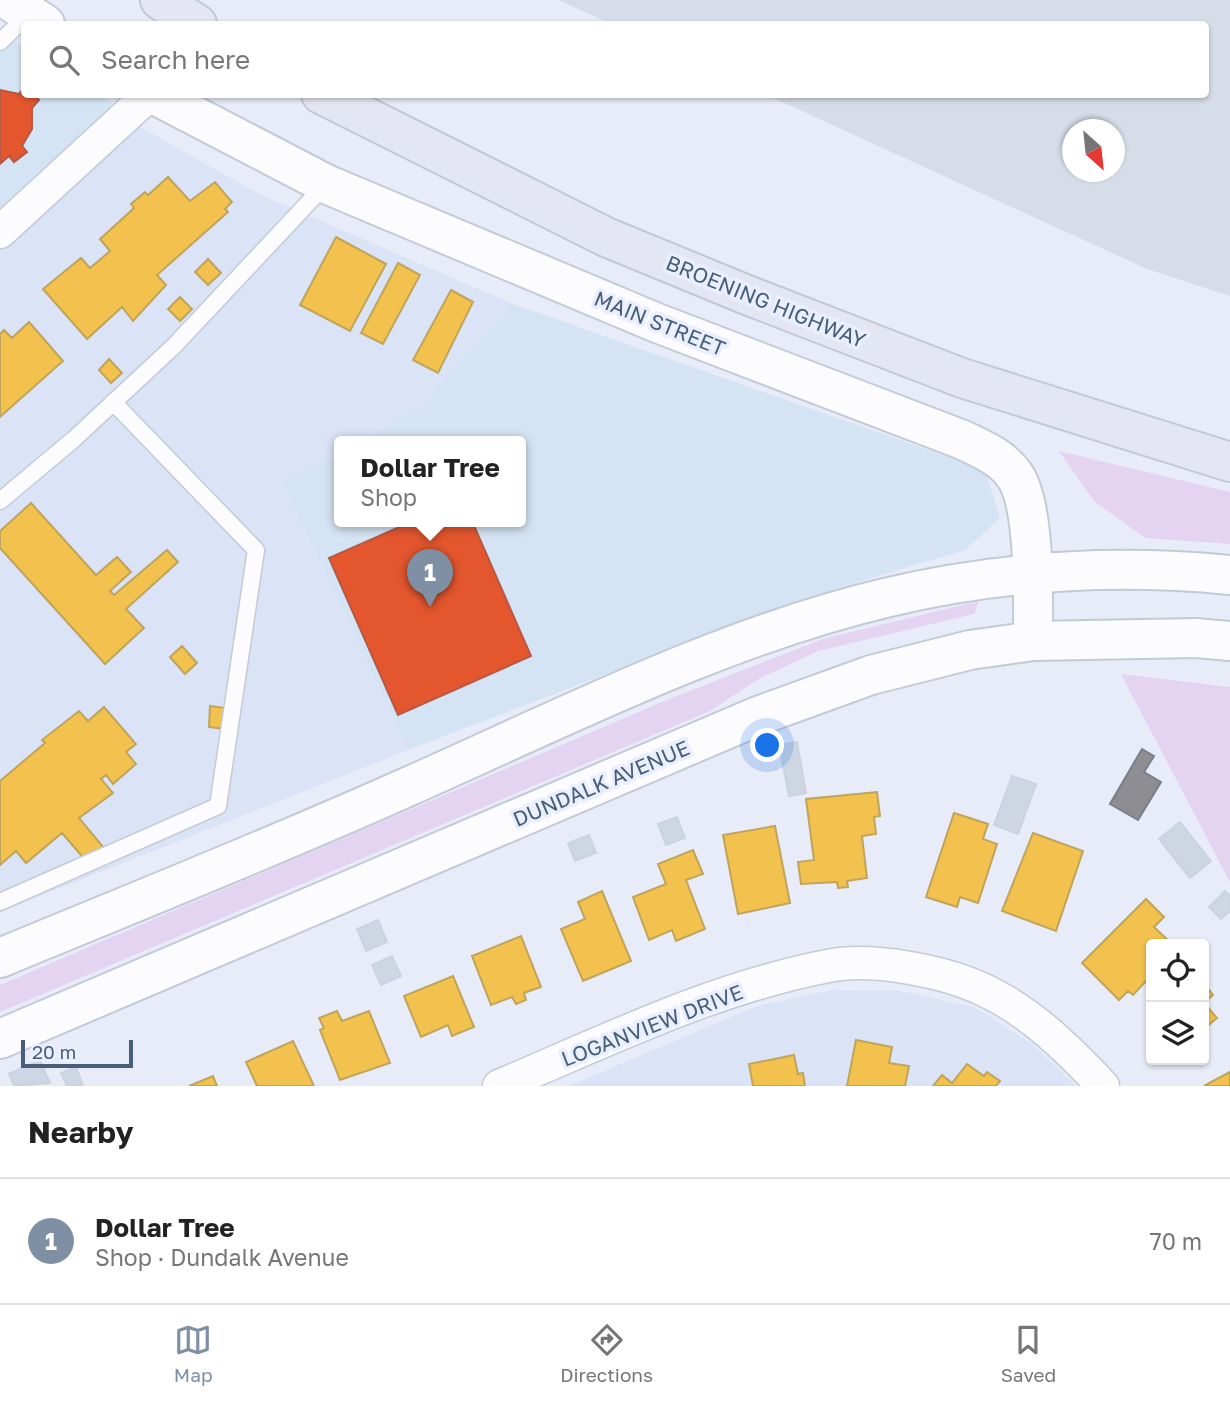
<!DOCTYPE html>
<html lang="en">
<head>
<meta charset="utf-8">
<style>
	:root { --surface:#fff; --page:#f2f2f2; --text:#222; --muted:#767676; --line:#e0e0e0; --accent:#7f90a5 }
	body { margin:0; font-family:"Golos Text",sans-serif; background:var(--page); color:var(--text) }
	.controls { position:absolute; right:21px; bottom:21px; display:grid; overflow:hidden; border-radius:7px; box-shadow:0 2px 5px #0004 }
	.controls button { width:63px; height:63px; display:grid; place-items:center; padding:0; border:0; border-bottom:2px solid var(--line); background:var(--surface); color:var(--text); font:35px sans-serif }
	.compass { position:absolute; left:1062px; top:119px; width:63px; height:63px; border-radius:50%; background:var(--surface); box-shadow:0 2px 5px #0004; rotate:153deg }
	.scale { position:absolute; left:21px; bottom:18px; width:112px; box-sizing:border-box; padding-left:7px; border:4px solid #475f78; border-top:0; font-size:19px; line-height:24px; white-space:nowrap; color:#475f78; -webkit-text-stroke:5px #eaefff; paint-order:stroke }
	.you { position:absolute; left:768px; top:746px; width:24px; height:24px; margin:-18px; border:5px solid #fff; border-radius:50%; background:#1a73e8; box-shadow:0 0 0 10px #1a73e833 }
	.badge { display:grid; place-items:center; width:46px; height:46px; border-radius:50%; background:var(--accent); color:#fff; font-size:23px; font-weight:700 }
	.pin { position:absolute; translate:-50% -58px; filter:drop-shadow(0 2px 4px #0008) }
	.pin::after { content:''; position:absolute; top:37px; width:24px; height:21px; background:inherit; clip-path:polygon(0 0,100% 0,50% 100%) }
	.popup { position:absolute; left:334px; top:436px; width:192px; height:91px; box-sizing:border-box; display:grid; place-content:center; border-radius:7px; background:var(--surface); filter:drop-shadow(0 2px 5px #0005); font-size:23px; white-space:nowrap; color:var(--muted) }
	.popup b { font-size:26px; color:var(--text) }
	.popup::after { content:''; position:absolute; left:50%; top:100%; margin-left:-14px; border:14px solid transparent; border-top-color:var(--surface) }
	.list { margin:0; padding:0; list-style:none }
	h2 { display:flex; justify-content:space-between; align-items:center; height:91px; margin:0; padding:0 28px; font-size:30px }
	h2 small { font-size:23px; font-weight:400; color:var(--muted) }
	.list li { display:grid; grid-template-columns:46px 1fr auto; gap:21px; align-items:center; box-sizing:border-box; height:126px; padding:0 28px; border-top:2px solid var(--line) }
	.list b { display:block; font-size:26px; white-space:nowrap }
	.list p { margin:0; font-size:23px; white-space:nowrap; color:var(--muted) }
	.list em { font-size:23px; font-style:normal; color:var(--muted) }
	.icon { flex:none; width:38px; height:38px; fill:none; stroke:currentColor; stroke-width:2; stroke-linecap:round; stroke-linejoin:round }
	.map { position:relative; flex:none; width:1230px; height:1086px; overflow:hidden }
	.search { position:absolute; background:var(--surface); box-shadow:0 2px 5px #0004; left:21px; right:21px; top:21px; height:77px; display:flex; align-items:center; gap:18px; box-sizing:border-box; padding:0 24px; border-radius:7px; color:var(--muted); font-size:26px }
	.sheet { height:217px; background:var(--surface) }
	nav { display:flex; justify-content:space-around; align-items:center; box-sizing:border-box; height:98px; border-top:2px solid var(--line); background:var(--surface); font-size:19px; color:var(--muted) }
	nav a { display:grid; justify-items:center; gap:4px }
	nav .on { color:var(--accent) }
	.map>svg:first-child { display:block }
	.residential { fill:#dbe3f7 }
	.commercial { fill:#d5e4f4 }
	.industrial { fill:#d6dce8; fill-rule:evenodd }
	.green { fill:#e4d4f2 }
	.homes { fill:#f2c14e; stroke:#bfa45b; stroke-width:2 }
	.shops { fill:#e4572e; stroke:#b55944; stroke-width:2 }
	.industry { fill:#8d8d92; stroke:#787f8a; stroke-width:2 }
	.building { fill:#cdd6e2; stroke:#cad3e1; stroke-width:2 }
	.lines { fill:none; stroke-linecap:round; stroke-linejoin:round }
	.service-casing { stroke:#c3cbd7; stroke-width:19 }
	.minor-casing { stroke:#c3cbd7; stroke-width:35 }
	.tertiary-casing { stroke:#c3cbd7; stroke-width:42 }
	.secondary-casing { stroke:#c2cad7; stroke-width:42 }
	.primary-casing { stroke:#c1c9d4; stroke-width:42 }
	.service { stroke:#fcfcfe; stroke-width:16 }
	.minor { stroke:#fcfcfe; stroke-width:32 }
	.tertiary { stroke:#fcfcfe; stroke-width:38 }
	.secondary { stroke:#fcfcfe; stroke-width:38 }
	.primary { stroke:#e4e7f3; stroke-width:38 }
	.labels { text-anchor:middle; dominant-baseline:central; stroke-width:7; stroke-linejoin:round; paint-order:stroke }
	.street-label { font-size:21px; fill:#475f78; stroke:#eaefff }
</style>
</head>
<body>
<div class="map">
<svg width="1230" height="1086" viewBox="0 0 1230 1086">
	<rect width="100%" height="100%" fill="#e8ecf8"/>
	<path class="residential" d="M89 98 261 195 513 304 421 406 362 441H339V454L282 481 408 750 0 912V179Z
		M833 990 900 991 976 1008 1032 1044 1076 1086H569L757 1006Z"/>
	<path class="commercial" d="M0 30 24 46V94L99 95 112 103 105 121 0 215Z
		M513 304 985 470 1000 518 965 550 805 598 408 750 282 481 339 454V521H521V441H362L421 406Z"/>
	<path class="industrial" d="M558 0H1230V296L1147 269 767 95 1206 94V24H612ZM1072 130H1114V172H1072Z"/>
	<path class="green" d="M1059 451 1230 492V544L1145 538 1094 501Z
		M979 601 974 614 818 651 757 680 710 711 0 1012V985L669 699 823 639Z
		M1121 674 1230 687V882Z"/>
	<path class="homes" d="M168 177 190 201 215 182 232 202 225 209 228 212 157 275 166 285 133 321 122 307 87 339 43 289 81 258 90 268 110 251 100 239 134 208 131 204 145 192 148 195Z
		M336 237 386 264 350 331 300 305Z
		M208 259 221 273 208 285 195 272Z
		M398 263 420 275 383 344 361 333Z
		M451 290 473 302 438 373 413 360Z
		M180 297 192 309 180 321 168 309Z
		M29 322 63 361 0 417V334L4 330 12 338Z
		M109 359 122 373 111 383 99 370Z
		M31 503 96 575 117 557 131 572 110 591 114 595 167 550 178 562 126 609 144 628 105 664 0 548V531Z
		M182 646 197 663 185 674 170 657Z
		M210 706 226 708 224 729 209 727Z
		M104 707 136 744 126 752 136 764 113 784 106 775 101 779 113 793 79 818 104 848 87 862 62 833 26 863 16 851 0 865V781L45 743 42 740 79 711 88 721Z
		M877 792 880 816 874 817 876 834 862 836 867 878 847 881 848 887 838 888 837 882 801 884 798 862 814 860 806 799Z
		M954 813 988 824 983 839 997 844 978 903 960 897 957 907 926 897Z
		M775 826 790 903 738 914 723 835Z
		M1033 833 1083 851 1056 931 1002 911Z
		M693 850 703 874 686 880 705 929 676 941 672 930 649 940 633 897 666 884 658 864Z
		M602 891 631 961 583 981 561 929 585 919 578 902Z
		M1146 899 1164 917 1154 927 1172 944H1151V966L1147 971 1151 976 1133 995 1128 991 1119 1000 1082 963Z
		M521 936 541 987 524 993 526 1000 516 1004 512 997 491 1005 472 956Z
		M453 976 474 1027 452 1036 448 1025 421 1037 404 996Z
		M1204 984 1213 995 1204 1003 1217 1018 1204 1029Z
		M337 1011 342 1021 369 1011 390 1063 340 1080 320 1030 324 1028 319 1018Z
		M856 1040 892 1047 889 1063 909 1066 905 1086H847Z
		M293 1041 314 1086H257L246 1062Z
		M794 1055 798 1074 803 1073 805 1086H753L749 1064Z
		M967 1064 984 1076 987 1072 1000 1081 996 1086H933L942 1075 952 1083Z
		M1230 1072V1086H1204Z
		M213 1076 217 1086H189Z"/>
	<path class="shops" d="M24 88V94H34L39 100 32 108V129L22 146 27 152 14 162 9 156 0 164V90L19 94Z
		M413 521H472L531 656 398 715 329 558Z"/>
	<path class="industry" d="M1142 749 1154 756 1144 772 1161 782 1138 820 1110 804Z"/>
	<path class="building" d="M797 742 806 793 789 796 779 745Z
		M1012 776 1036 784 1018 834 994 825Z
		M677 817 685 838 666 845 658 824Z
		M1180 822 1211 861 1190 878 1159 839Z
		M589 835 596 853 575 861 568 843Z
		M1225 891 1230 896V911L1221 919 1209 907Z
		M378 920 387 942 366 951 357 929Z
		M392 956 401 976 381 985 372 965Z
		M40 1060 50 1083 14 1086 9 1074Z
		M76 1067 83 1086H67L61 1073Z"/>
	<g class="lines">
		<defs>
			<path id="service" d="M0 42 29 14
				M0 501 74 439 174 346 326 184
				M0 902 218 806 256 550 113 402"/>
			<path id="minor" d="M0 232 150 94
				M499 1086C606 1041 713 988 828 966 871 957 944 971 984 990 1031 1012 1068 1049 1103 1086"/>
			<path id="tertiary" d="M8 0 45 24
				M153 94 326 184 657 323 963 440C983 450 1002 457 1015 476 1036 507 1033 603 1033 641"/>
			<path id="secondary" d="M0 958C135 902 271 848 405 788 559 720 721 637 885 598 997 571 1116 564 1230 575
				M0 1039 758 716 871 675 970 650 1033 641 1196 638 1230 641"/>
			<path id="primary" d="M160 0 197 24
				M321 94 606 237 747 295 962 378 1230 462"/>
		</defs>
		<use href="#service" class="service-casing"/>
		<use href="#minor" class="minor-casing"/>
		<use href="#tertiary" class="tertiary-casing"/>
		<use href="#secondary" class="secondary-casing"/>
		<use href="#primary" class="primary-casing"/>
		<use href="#service" class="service"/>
		<use href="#minor" class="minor"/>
		<use href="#tertiary" class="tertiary"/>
		<use href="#secondary" class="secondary"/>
		<use href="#primary" class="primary"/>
	</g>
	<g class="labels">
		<g class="street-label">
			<text transform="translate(766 301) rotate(22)">BROENING HIGHWAY</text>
			<text transform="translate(660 323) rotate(22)">MAIN STREET</text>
			<text transform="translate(601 783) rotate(-23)">DUNDALK AVENUE</text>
			<text transform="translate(652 1025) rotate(-21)">LOGANVIEW DRIVE</text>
		</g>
	</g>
</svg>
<div class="controls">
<button><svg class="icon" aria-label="locate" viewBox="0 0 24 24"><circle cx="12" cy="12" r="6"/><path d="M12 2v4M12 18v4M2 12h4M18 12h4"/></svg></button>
<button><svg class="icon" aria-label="layers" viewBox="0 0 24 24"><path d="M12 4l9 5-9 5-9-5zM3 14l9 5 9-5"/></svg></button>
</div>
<svg class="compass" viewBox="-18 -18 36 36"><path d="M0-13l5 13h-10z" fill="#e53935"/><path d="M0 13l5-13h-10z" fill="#767676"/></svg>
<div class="scale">20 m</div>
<div class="you"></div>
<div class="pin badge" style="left:430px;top:607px">1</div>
<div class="popup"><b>Dollar Tree</b>Shop</div>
<div class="search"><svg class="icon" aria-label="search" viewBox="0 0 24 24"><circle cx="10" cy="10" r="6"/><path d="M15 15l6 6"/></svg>Search here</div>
</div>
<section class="sheet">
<h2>Nearby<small></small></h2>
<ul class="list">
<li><span class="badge">1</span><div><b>Dollar Tree</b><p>Shop · Dundalk Avenue</p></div><em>70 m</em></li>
</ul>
</section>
<nav>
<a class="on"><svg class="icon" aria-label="map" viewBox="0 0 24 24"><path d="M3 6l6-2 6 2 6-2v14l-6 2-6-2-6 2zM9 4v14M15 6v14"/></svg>Map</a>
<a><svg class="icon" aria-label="directions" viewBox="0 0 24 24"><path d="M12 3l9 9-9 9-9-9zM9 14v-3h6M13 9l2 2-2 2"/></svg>Directions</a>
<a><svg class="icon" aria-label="saved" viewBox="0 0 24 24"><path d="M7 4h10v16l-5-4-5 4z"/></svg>Saved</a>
</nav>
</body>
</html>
